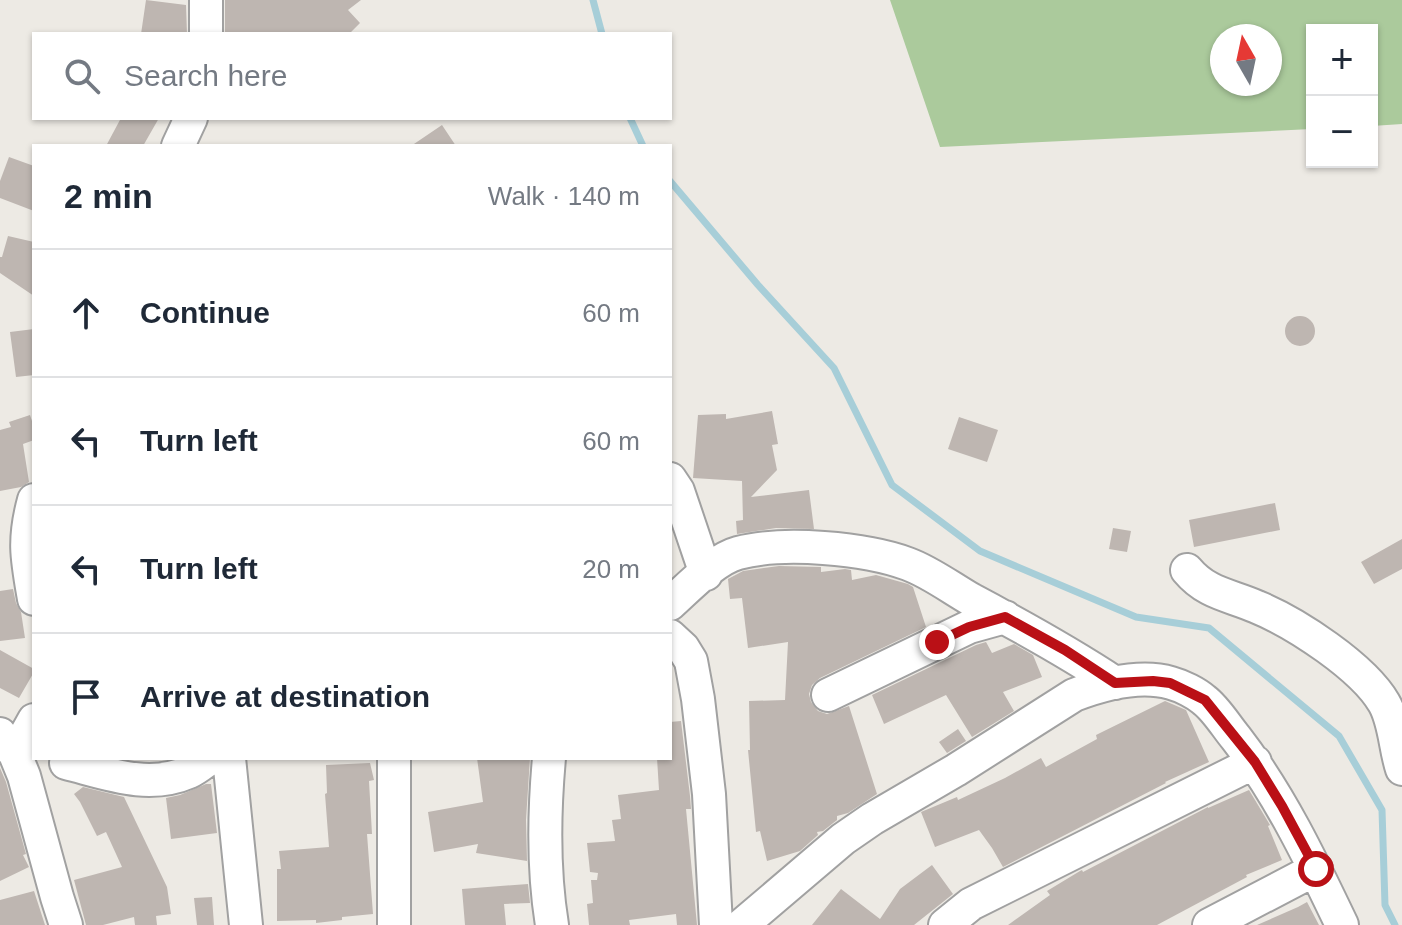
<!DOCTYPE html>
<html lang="en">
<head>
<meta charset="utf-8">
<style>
	:root { --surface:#fff; --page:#f2f2f3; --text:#1f2937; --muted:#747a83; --line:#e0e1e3 }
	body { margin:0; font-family:Helvetica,sans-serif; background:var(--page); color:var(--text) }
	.controls { position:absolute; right:24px; top:24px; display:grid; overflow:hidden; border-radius:0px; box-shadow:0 2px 6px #0004 }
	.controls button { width:72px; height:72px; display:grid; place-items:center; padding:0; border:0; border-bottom:2px solid var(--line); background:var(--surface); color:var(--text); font:40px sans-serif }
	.compass { position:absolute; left:1210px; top:24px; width:72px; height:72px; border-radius:50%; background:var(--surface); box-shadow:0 2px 6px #0004; rotate:351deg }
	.stop { position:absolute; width:24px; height:24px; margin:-18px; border:6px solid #ba1016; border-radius:50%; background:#fff }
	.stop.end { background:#ba1016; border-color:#fff; box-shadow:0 2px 8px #0008 }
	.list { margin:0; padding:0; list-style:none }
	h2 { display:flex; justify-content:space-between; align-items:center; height:104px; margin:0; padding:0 32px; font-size:34px }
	h2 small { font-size:26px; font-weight:400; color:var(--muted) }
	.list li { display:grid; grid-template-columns:52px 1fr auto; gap:24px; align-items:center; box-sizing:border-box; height:128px; padding:0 32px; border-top:2px solid var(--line) }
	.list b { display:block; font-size:30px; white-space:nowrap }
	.list em { font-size:26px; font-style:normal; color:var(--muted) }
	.icon { flex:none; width:44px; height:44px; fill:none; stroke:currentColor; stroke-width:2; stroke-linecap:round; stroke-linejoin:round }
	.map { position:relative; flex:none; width:1402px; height:925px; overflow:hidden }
	.search { position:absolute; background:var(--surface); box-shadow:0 2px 6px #0004; left:32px; top:32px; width:640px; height:88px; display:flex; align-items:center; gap:20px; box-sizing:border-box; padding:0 28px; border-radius:0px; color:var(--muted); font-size:30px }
	.panel { position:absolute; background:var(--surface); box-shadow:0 2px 6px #0004; left:32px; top:144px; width:640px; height:616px; border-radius:0px }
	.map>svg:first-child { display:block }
	.forest { fill:#abca9c; fill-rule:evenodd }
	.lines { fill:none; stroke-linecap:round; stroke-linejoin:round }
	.stream { stroke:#a7ced8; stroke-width:7 }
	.building { fill:#beb6b1 }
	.minor-casing { stroke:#a1a1a1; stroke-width:36 }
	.minor { stroke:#fff; stroke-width:32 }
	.route { stroke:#ba1016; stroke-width:10 }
</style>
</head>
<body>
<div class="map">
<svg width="1402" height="925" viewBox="0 0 1402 925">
	<rect width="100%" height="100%" fill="#edeae4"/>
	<path class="forest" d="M890 0H1402V124L1372 126V30H1312V129L940 147ZM1222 36H1270V84H1222Z"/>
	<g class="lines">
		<path class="stream" d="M593 0 602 34
			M630 118 643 146
			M670 181 758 285 834 368 892 485 980 551 1136 617 1209 628 1339 736 1382 810 1385 905 1395 925"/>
	</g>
	<path class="building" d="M146 0 186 5 187 34H141Z
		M225 0H361L348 10 360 23 349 34H225Z
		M121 118H159L143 146H106Z
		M442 125 456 146H411Z
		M9 157 34 166V211L0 198V181Z
		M8 236 34 242V296L0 273V257H2Z
		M1285 331a15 15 0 1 1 30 0a15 15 0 1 1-30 0Z
		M34 329V375L16 377 10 332Z
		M772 411 778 444 772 445 777 470 751 497 809 490 814 529 776 528 737 534 736 521 743 520 742 481 693 478 698 415 726 414V419Z
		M30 415 34 427V440L23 444 29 482 21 487 0 491V430L11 427 9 422Z
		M959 417 998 430 987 462 948 449Z
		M1275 503 1280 530 1194 547 1189 520Z
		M1113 528 1131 531 1127 552 1109 549Z
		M1402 539V569L1374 584 1361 562Z
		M779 566 821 567V572L845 569 851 570 852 580 876 575 908 584 913 587 926 627 820 678 812 685 809 694 811 702 818 711 827 714 849 706 877 794 848 813 837 816V820L823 831 817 832 818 835 800 851 767 861 760 831 756 832 748 750H750L749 701 785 700 788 642 748 648 742 598 730 599 728 579 743 571Z
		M13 589 16 603 21 612 25 638 0 641V591Z
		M986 642 992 653 1014 644 1033 655 1042 677 1003 692 1014 711 972 737 946 695 884 724 872 695 976 645Z
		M0 650 34 669V672L19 698 0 688Z
		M1165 701 1186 710 1209 762 1165 782 1166 783 1003 867 992 848 979 830 935 847 921 812 957 797 958 800 1005 778 1041 758 1046 767 1097 739 1096 735Z
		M681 721 690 796 691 809H686L697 925H677L676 914 629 920 630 925H589L587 904 593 903 591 880H597L598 873 590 872 587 843 615 841 612 820 621 819 618 795 659 790 657 758H670V722Z
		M958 729 966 741 947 753 939 742Z
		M477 758H530L526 820 527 861 476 853 478 844 434 852 428 812 483 802Z
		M370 763 374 780 369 781 372 834H367L373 914 342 917V920L316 923V920L277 921V869H281L279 851 329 847 325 794 327 793 326 765Z
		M0 768 6 782 26 854 23 855 29 867 0 881Z
		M206 784H211L217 833 171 839 166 798 180 795Z
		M83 787 124 797 167 887 171 914 156 916 157 925H135L134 917 103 925H86L74 880 122 867 106 832 97 836 80 802 74 794Z
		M1249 790 1270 825 1268 826 1282 860 1246 875 1247 877 1157 925H1008L1050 895 1047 891 1080 871 1082 870 1083 872 1208 807V808Z
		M932 865 953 894 914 925H812L841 889 880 919 900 889Z
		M528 884 530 903 504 904 506 925H465L462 889Z
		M34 891 45 925H0V900Z
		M212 897 214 925H197L194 898Z
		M1307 902 1319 925H1257L1298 907Z"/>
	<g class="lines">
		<defs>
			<path id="minor" d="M206 34V0
				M178 146 191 118
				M670 479 678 491 706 574
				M34 500C23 540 27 559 34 599
				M1187 570C1207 594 1230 595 1257 607 1296 623 1363 667 1384 703 1395 722 1395 748 1402 769
				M670 604C688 588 715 559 738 553 783 541 865 548 908 564 930 572 951 588 972 600 1021 626 1068 652 1115 683
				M670 636 683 648 691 661 698 699 709 794 716 925
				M828 695 969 627 1005 617
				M0 734 15 754 24 776 57 897 66 925
				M15 754 34 720
				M229 758 246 925
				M549 758C544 813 543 870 552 925
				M66 763C106 773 148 790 189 772 196 769 203 763 210 758
				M394 925V758
				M742 925 843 839 872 819 956 770 1074 695C1103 684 1140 674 1171 683 1182 686 1196 693 1204 700 1216 709 1226 726 1236 738 1280 795 1311 860 1342 925
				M945 925 971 904 1255 762
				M1209 925 1316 869"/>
		</defs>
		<use href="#minor" class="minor-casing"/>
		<use href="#minor" class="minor"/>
	</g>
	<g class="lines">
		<path class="route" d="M937 642 969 627 1005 617 1065 650 1115 683 1153 681 1170 683 1205 700 1255 762 1282 806 1316 869"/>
	</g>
</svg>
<div class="controls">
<button>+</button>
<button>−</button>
</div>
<svg class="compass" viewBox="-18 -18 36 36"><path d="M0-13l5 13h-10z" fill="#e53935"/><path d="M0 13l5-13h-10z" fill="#747a83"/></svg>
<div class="stop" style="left:1316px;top:869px"></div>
<div class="stop end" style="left:937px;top:642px"></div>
<div class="search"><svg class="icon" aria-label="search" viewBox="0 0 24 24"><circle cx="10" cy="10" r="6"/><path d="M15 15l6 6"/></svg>Search here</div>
<section class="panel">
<h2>2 min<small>Walk · 140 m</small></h2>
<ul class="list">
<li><svg class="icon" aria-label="ahead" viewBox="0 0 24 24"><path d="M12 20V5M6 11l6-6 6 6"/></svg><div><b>Continue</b></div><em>60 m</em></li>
<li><svg class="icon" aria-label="left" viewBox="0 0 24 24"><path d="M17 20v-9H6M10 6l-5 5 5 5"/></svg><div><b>Turn left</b></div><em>60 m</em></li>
<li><svg class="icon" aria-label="left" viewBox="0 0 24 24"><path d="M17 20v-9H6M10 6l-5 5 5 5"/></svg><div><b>Turn left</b></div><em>20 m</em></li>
<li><svg class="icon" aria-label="arrive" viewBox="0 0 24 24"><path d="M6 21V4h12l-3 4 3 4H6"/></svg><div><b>Arrive at destination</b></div></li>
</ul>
</section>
</div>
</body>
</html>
